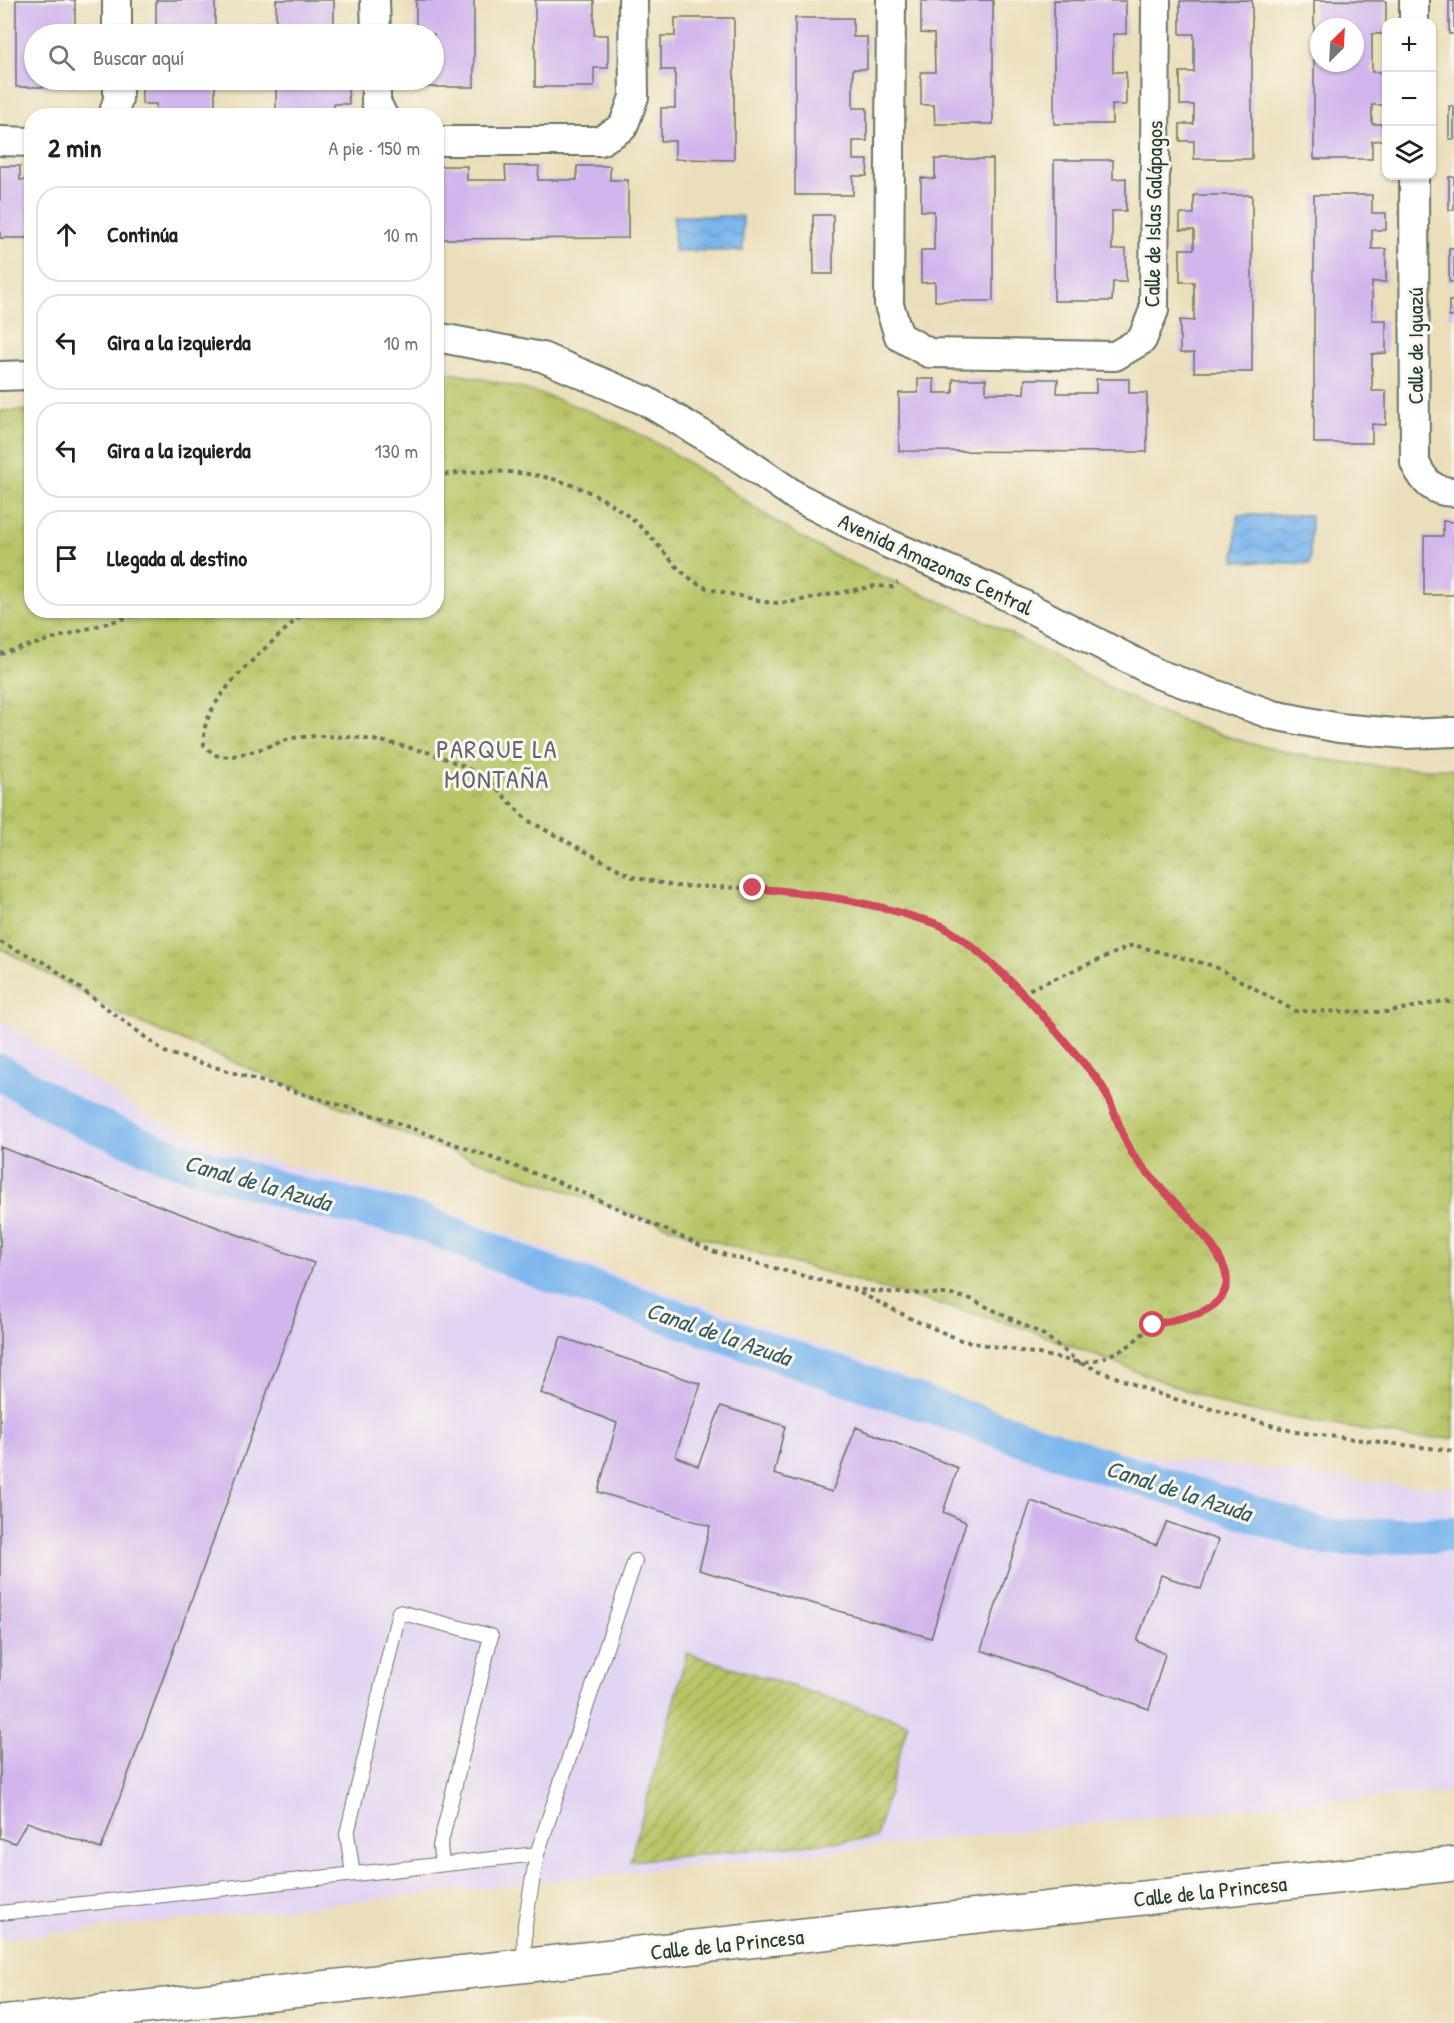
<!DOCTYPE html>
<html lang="es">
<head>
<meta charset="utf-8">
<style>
	:root { --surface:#fff; --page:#f6f6f6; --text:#202124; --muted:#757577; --line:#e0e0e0 }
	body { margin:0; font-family:"Patrick Hand",sans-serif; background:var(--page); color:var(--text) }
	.controls { position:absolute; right:18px; top:18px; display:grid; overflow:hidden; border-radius:12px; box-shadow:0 2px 4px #0004 }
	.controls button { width:54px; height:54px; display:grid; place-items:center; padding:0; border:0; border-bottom:2px solid var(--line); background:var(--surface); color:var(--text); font:30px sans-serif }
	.compass { position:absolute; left:1310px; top:18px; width:54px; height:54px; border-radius:50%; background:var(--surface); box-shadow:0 2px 4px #0004; rotate:24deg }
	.stop { position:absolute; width:18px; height:18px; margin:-14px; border:4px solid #d1495b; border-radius:50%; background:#fff }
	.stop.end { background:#d1495b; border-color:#fff; box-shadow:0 2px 6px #0008 }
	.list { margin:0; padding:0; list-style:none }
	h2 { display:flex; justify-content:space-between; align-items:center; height:78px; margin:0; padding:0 24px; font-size:26px }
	h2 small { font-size:20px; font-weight:400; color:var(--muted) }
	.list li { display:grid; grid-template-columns:39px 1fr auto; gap:18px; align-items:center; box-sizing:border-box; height:96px; margin:0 12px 12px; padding:0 12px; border:2px solid var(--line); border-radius:24px }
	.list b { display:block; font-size:22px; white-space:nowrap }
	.list em { font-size:20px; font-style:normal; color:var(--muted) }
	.icon { flex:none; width:33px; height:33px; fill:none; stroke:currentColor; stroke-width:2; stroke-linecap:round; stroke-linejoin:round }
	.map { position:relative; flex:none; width:1454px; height:2023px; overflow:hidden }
	.search { position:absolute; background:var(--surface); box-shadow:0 2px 4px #0004; left:24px; top:24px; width:420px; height:66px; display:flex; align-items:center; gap:15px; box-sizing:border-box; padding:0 21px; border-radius:33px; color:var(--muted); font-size:22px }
	.panel { position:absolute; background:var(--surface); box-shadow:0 2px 4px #0004; left:24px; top:108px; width:420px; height:510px; border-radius:24px }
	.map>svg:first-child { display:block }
	.built { fill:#e2d4f3 }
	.grass { fill:url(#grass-tufts); stroke:#6c804d; stroke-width:1.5 }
	.garden { fill:url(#garden-furrows); stroke:#6c804d; stroke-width:1.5 }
	.water { fill:url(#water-waves); stroke:#4d7a90; stroke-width:1.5 }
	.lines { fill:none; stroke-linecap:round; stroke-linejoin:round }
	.canal { stroke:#7bb6ed; stroke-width:36 }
	.building { fill:#d2b5ec; fill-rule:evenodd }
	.service-casing { stroke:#667563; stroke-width:16 }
	.minor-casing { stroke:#667563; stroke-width:32 }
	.tertiary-casing { stroke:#667563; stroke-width:36 }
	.path { stroke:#667563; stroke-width:4; stroke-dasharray:4.5 4.5; stroke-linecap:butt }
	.service { stroke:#fff; stroke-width:14 }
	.minor { stroke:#fff; stroke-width:28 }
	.tertiary { stroke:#fff; stroke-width:33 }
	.route { stroke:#d1495b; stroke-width:8 }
	.labels { text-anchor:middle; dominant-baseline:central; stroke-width:6; stroke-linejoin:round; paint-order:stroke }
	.street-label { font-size:22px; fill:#1f3d34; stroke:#fbf7ec }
	.water-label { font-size:24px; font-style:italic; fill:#365b62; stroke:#fbf7ec }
	.quarter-label { font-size:26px; letter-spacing:1.5px; fill:#5e6774; stroke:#fbf7ec }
</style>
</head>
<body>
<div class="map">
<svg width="1454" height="2023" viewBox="0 0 1454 2023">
	<defs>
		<pattern id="grass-tufts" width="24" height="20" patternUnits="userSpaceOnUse" patternTransform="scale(1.5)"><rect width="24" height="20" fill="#b8c466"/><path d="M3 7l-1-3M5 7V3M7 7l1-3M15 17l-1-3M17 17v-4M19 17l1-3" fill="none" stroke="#95a055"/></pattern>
		<pattern id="garden-furrows" width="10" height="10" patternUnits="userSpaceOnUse" patternTransform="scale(1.5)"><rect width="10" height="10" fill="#b8c466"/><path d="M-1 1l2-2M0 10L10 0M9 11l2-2" fill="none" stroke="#95a055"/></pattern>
		<pattern id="water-waves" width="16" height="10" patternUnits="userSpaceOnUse" patternTransform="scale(1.5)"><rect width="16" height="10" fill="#7bb6ed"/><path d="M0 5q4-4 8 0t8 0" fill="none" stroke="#6495c1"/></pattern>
	</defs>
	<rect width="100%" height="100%" fill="#fbf7ec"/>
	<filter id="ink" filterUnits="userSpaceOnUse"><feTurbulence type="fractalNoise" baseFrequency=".0167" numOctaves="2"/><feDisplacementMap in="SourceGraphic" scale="12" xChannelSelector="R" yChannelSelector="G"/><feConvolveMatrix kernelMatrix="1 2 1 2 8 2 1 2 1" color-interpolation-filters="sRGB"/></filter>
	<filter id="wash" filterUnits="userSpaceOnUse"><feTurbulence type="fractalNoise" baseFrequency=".008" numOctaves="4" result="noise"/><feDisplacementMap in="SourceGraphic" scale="24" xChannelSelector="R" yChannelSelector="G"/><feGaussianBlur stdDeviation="1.35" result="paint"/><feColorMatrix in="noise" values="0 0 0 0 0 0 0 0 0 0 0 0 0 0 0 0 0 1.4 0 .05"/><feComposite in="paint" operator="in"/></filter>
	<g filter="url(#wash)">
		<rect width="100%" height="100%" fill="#ebdebb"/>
		<path class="built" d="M0 1020 145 1114 222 1147 446 1209 542 1248 870 1363 1094 1450 1408 1486 1454 1487V1792L1288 1803 0 1939Z"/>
		<path class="grass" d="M437 371C521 383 603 410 676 455 720 482 761 514 806 540 865 573 929 594 989 623 1040 648 1089 679 1141 703 1240 749 1345 770 1454 769V1438H1411L1232 1408 1024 1328 693 1235 424 1142 124 1016 0 948V411L31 410 32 610H436Z"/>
		<path class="garden" d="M687 1653 908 1723 876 1838 630 1861Z"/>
		<path class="water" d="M674 216H743V251H674Z
			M1237 515H1311L1310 564 1235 561Z"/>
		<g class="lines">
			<path class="canal" d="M0 1072 76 1117 174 1158 305 1197 418 1221 538 1270 1086 1460 1327 1538 1454 1534"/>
		</g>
		<g id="blocks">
			<path class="building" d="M16 0H75V34H34V80H75V87H16Z
				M156 0H215V34H156Z
				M276 0H334V34H276Z
				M416 0H474V87H416V80H434V34H416Z
				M535 0H594V35H608V68H594V87H535Z
				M993 0V124H935L934 105H921V72H935L934 34 921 33V1Z
				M1054 0 1126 1V34H1113V72H1126V105H1112V124H1054Z
				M1252 0V159H1194V141H1180V124H1194V105H1180V72H1194V34H1180V1Z
				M1314 0 1386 1V34H1372V72H1386V105H1372V124H1386V140L1372 141V159H1314ZM1319 27H1355V63H1319Z
				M1449 1H1454V34H1449Z
				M675 18H734V160L675 159V141H661V108H675V70H661V36H675Z
				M795 18H853V37H867V69H853V108H867V141H853V160H868L867 176H853V195H795Z
				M156 80H215V116H156V104H142V87H156Z
				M276 80H334V87H348L349 104H334V116H276Z
				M1449 106H1454V139H1449Z
				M935 159H993V301H935V282L921 283V250H934V211H921V178L935 179Z
				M1054 160H1113V179L1126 178V211H1112V250L1126 249V282H1113L1112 301H1054Z
				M0 166H20V180H32V238H0Z
				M436 166H467V180H506L505 166H539L538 180H577V166H610V180H628V238L436 239Z
				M1449 177H1454V210H1449Z
				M1194 195H1252V372H1194V353H1180V320L1194 321V282H1180V249H1194V230H1180V214H1194Z
				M1314 195H1372V213H1386V230H1372V249H1386V282H1372V320H1386V353L1372 354V391H1386V425L1372 424V443H1314Z
				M813 215H833V274H814Z
				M1449 248H1454V282H1449Z
				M1449 301H1454V317H1449Z
				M918 379H934V393H953V379H986V393H1024L1025 379H1058L1057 393H1096V379H1129V393H1147V452L899 451V393H918Z
				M1443 521 1454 522V595H1424V536H1443Z
				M0 1147 314 1263 101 1849 27 1822 15 1843 0 1838Z
				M561 1337 701 1384 675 1456 698 1466 721 1406 785 1426 774 1474 832 1492 856 1427 958 1468 943 1512 966 1522 931 1638 699 1570 710 1526 598 1492 617 1423 541 1393Z
				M1031 1501 1156 1545 1167 1522 1218 1540 1201 1589 1161 1575 1137 1641 1165 1654 1149 1709 981 1650Z"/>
		</g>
	</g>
	<g filter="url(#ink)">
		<use href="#blocks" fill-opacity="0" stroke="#667563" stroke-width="1.5"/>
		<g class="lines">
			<defs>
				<path id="service" d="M353 1874 347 1834 399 1612 491 1636 440 1846 442 1864
					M0 1913 537 1854
					M524 1966 525 1924 537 1854 635 1561"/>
				<path id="minor" d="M117 0V34
					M375 0 376 34
					M891 0 889 305 899 336 929 353 1115 356 1142 340 1154 310 1156 0
					M1414 0V22
					M376 80V102L383 116
					M113 116 118 99V80
					M0 141 32 142
					M436 141H600L623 127 634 97 633 0
					M1414 176 1415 463C1424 481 1432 492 1454 492
					M436 337 542 357 646 401 730 451 797 497 889 544 997 591 1158 674 1273 715 1339 728 1406 734 1454 732
					M0 376 32 375"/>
				<path id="tertiary" d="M0 2023 1454 1864"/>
			</defs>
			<use href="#service" class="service-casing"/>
			<use href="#minor" class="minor-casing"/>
			<use href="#tertiary" class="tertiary-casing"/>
			<path class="path" d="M436 476C515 463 591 476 648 534 668 555 684 582 713 590L771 603 791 602 875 586 892 587 898 583
				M306 610C276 641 216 685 205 727 204 732 204 739 204 745L214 755 229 757 255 751 292 738 315 736 353 737 386 742 431 753 464 766 492 784 527 820 633 877 674 886 753 888 800 892 904 913 946 928 981 955 1021 993 1100 1083 1131 1153 1155 1183 1214 1248 1225 1268 1226 1285 1219 1301 1206 1310 1153 1325 1126 1348 1100 1359 1080 1363 1044 1335 971 1299 947 1294 899 1293 852 1289
				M0 654 153 610
				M0 942 49 965 165 1052 392 1121 563 1184 715 1252 852 1289 916 1321 963 1341 1044 1355 1080 1363 1164 1396 1296 1432 1454 1451
				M1021 993 1133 945 1214 966 1295 1011 1387 1012 1444 1001 1454 1003"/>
			<use href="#service" class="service"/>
			<use href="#minor" class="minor"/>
			<use href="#tertiary" class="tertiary"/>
		</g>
	</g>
	<g class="lines" filter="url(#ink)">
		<path class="route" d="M753 888C808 893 865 900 917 918 927 921 939 923 947 929 991 956 1041 1012 1074 1052 1082 1062 1093 1072 1100 1083 1114 1104 1119 1132 1132 1153 1151 1185 1236 1251 1226 1287 1218 1316 1178 1318 1153 1325"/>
	</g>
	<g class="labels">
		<g class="street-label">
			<text transform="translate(1153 214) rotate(-89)">Calle de Islas Galápagos</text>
			<text transform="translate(1415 346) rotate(-90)">Calle de Iguazú</text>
			<text transform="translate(936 564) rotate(25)">Avenida Amazonas Central</text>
			<text transform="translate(1210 1891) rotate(-6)">Calle de la Princesa</text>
			<text transform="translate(727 1944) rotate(-6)">Calle de la Princesa</text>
		</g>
		<g class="water-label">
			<text transform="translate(258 1182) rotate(16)">Canal de la Azuda</text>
			<text transform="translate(719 1333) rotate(19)">Canal de la Azuda</text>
			<text transform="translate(1179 1490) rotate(18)">Canal de la Azuda</text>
		</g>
		<g class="quarter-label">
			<text x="497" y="748">PARQUE LA<tspan x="497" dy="30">MONTAÑA</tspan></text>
		</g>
	</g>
</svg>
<div class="controls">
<button>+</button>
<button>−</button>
<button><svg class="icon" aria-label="layers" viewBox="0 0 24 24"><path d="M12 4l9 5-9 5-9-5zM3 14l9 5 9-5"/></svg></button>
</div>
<svg class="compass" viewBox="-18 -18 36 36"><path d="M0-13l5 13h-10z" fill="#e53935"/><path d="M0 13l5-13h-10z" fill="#757577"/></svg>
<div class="stop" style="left:1153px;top:1325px"></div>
<div class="stop end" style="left:753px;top:888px"></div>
<div class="search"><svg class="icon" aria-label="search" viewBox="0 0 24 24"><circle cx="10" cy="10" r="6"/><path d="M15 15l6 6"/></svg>Buscar aquí</div>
<section class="panel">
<h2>2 min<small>A pie · 150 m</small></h2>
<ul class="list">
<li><svg class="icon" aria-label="ahead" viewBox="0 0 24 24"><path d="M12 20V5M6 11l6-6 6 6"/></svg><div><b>Continúa</b></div><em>10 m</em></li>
<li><svg class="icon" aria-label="left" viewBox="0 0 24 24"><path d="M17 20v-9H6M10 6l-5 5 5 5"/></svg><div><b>Gira a la izquierda</b></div><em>10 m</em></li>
<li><svg class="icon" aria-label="left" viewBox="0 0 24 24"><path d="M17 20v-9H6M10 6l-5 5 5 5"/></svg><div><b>Gira a la izquierda</b></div><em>130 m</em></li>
<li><svg class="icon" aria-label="arrive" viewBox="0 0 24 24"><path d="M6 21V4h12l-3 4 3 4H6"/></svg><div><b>Llegada al destino</b></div></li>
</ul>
</section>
</div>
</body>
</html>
